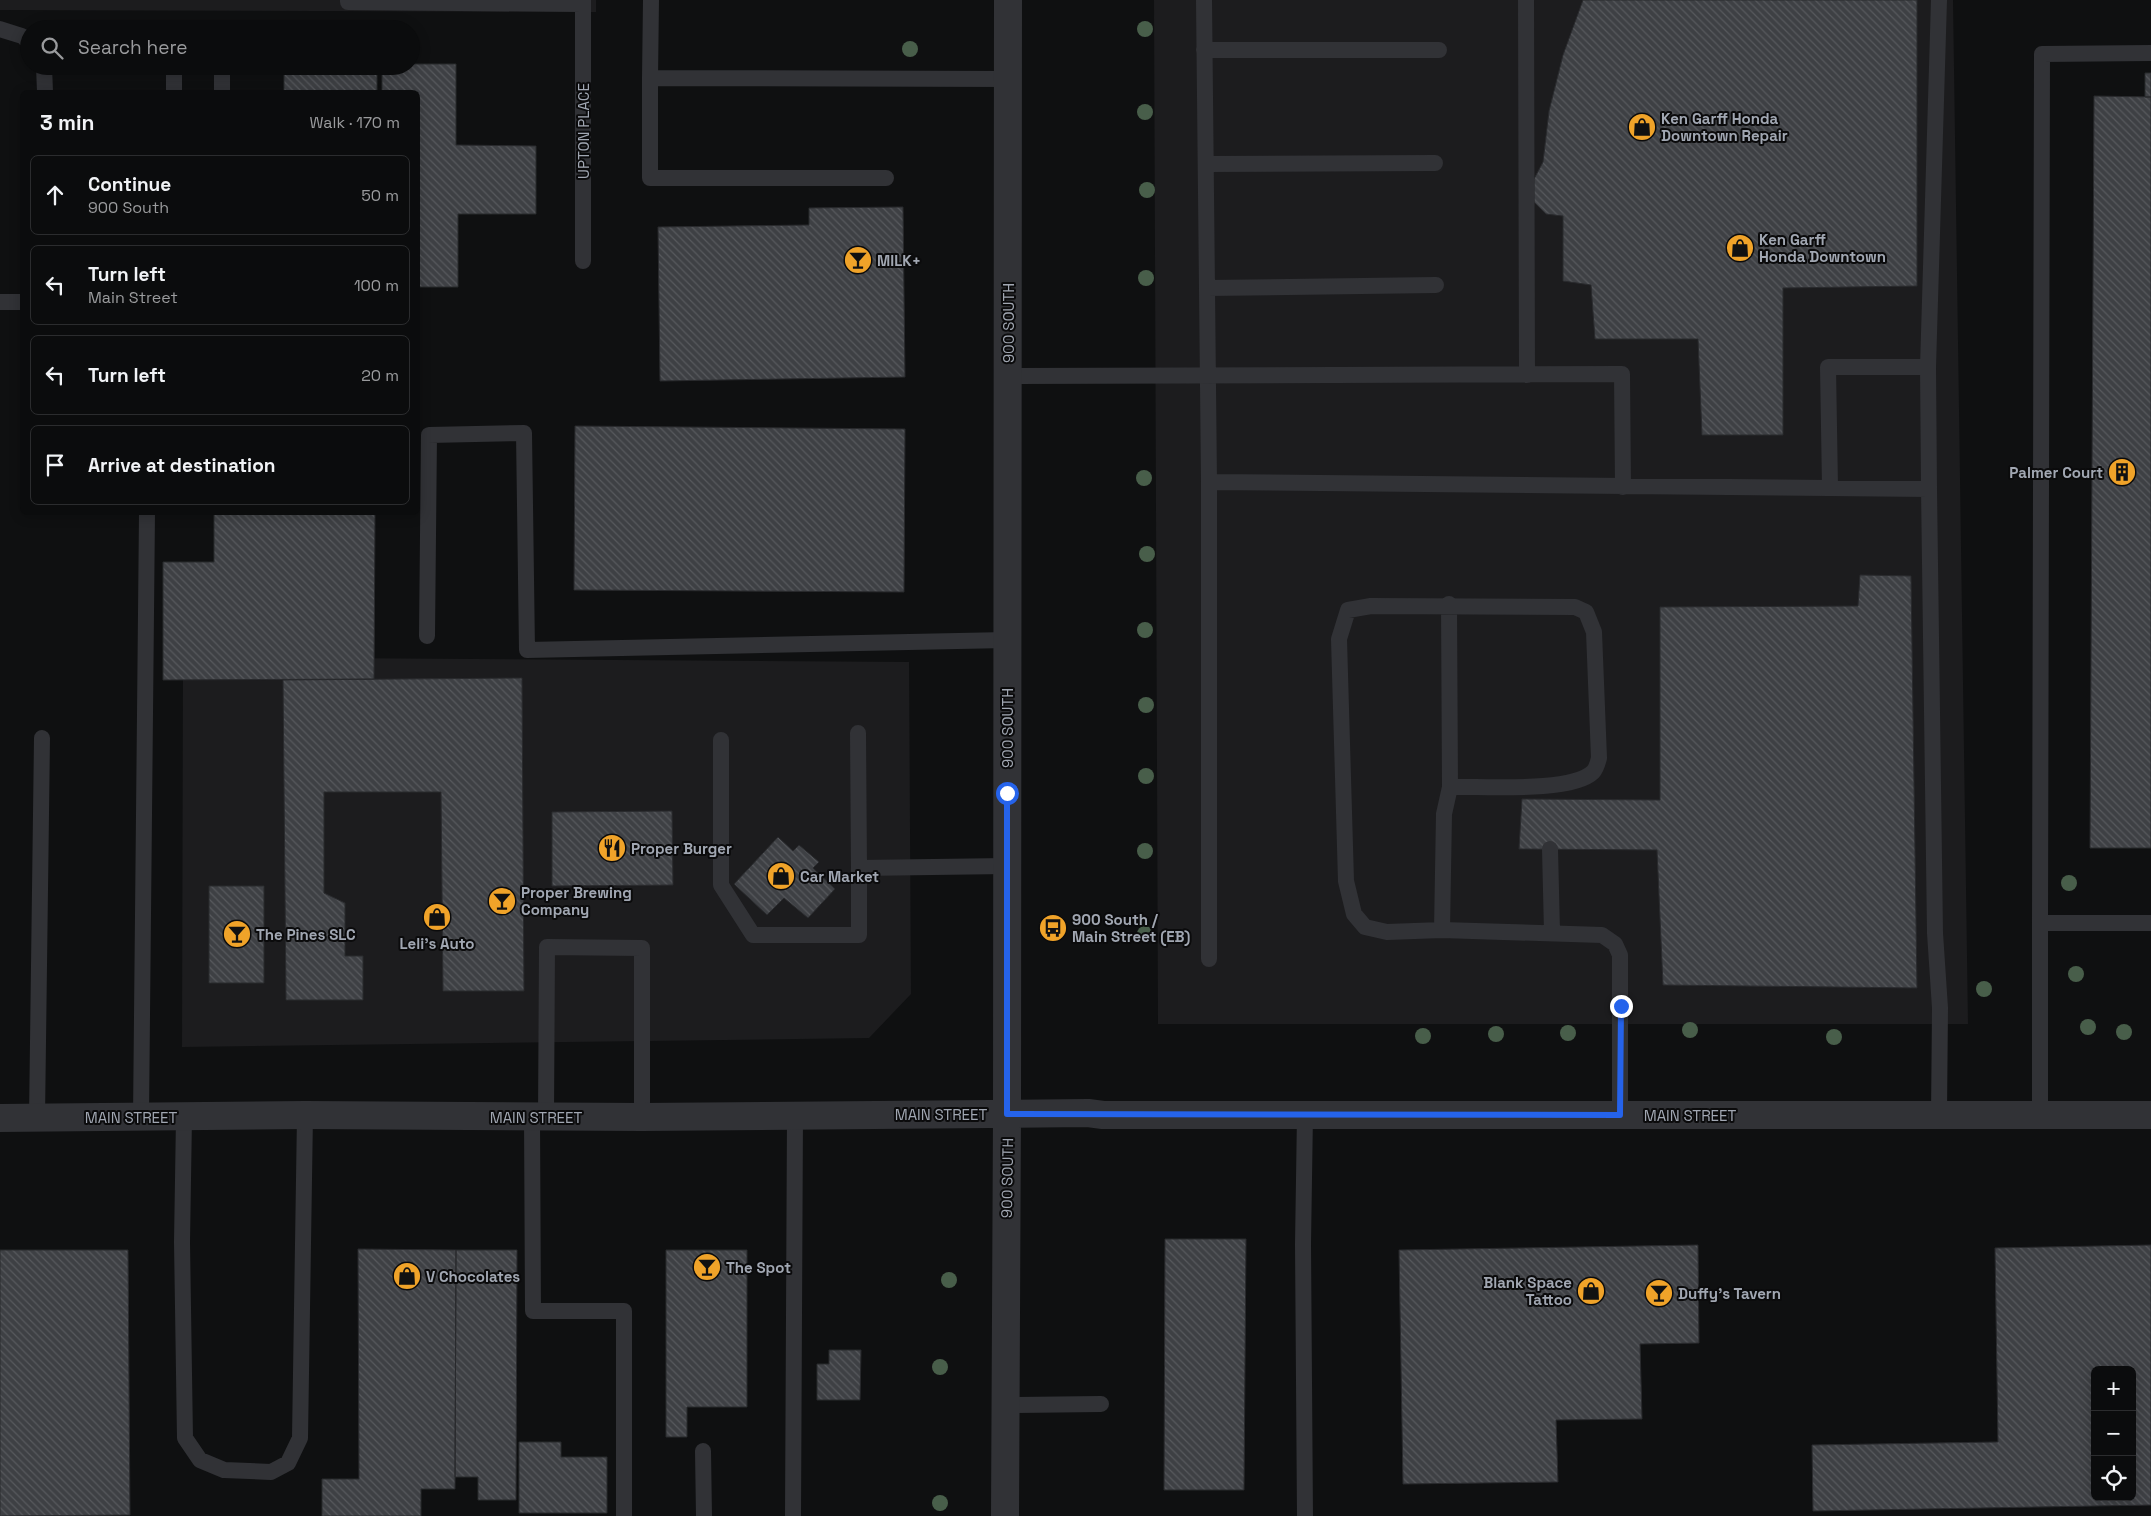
<!DOCTYPE html>
<html lang="en">
<head>
<meta charset="utf-8">
<style>
	:root { --surface:#0b0c0d; --page:#141516; --text:#f1f3f6; --muted:#9a9b9d; --line:#2b2c2e }
	body { margin:0; font-family:"Space Grotesk",sans-serif; background:var(--page); color:var(--text) }
	.controls { position:absolute; right:15px; bottom:15px; display:grid; overflow:hidden; border-radius:8px; box-shadow:0 2px 12px #0003 }
	.controls button { width:45px; height:45px; display:grid; place-items:center; padding:0; border:0; border-bottom:1px solid var(--line); background:var(--surface); color:var(--text); font:25px sans-serif }
	.stop { position:absolute; width:15px; height:15px; margin:-11px; border:4px solid #2563eb; border-radius:50%; background:#fff }
	.stop.end { background:#2563eb; border-color:#fff; box-shadow:0 1px 5px #0008 }
	.list { margin:0; padding:0; list-style:none }
	h2 { display:flex; justify-content:space-between; align-items:center; height:65px; margin:0; padding:0 20px; font-size:21px }
	h2 small { font-size:16px; font-weight:400; color:var(--muted) }
	.list li { display:grid; grid-template-columns:32px 1fr auto; gap:15px; align-items:center; box-sizing:border-box; height:80px; margin:0 10px 10px; padding:0 10px; border:1px solid var(--line); border-radius:8px }
	.list b { display:block; font-size:19px; white-space:nowrap }
	.list p { margin:0; font-size:16px; white-space:nowrap; color:var(--muted) }
	.list em { font-size:16px; font-style:normal; color:var(--muted) }
	.icon { flex:none; width:28px; height:28px; fill:none; stroke:currentColor; stroke-width:2; stroke-linecap:round; stroke-linejoin:round }
	.map { position:relative; flex:none; width:2151px; height:1516px; overflow:hidden }
	.search { position:absolute; background:var(--surface); box-shadow:0 2px 12px #0003; left:20px; top:20px; width:400px; height:55px; display:flex; align-items:center; gap:12px; box-sizing:border-box; padding:0 18px; border-radius:28px; color:var(--muted); font-size:19px }
	.panel { position:absolute; background:var(--surface); box-shadow:0 2px 12px #0003; left:20px; top:90px; width:400px; height:425px; border-radius:8px }
	.map>svg:first-child { display:block }
	.built { fill:#1c1c1e }
	.building { fill:url(#building-back-hatch); stroke:#292a2d; fill-rule:evenodd }
	.lines { fill:none; stroke-linecap:round; stroke-linejoin:round }
	.service { stroke:#313236; stroke-width:16 }
	.tertiary { stroke:#313236; stroke-width:28 }
	.tree { fill:#485e4a }
	.route { stroke:#2563eb; stroke-width:6 }
	.labels { text-anchor:middle; dominant-baseline:central; stroke-width:4; stroke-linejoin:round; paint-order:stroke }
	.poi-label { font-size:15px; font-weight:bold; fill:#a1a7b2; stroke:#0b0b0c; text-anchor:start }
	.street-label { font-size:15px; fill:#a1a7b2; stroke:#0b0b0c }
</style>
</head>
<body>
<div class="map">
<svg width="2151" height="1516" viewBox="0 0 2151 1516">
	<defs>
		<pattern id="building-back-hatch" width="6" height="6" patternUnits="userSpaceOnUse" patternTransform="scale(1.25)"><rect width="6" height="6" fill="#3e4044"/><path d="M-1 5l2 2M0 0l6 6M5-1l2 2" fill="none" stroke="#57595d"/></pattern>
	</defs>
	<rect width="100%" height="100%" fill="#0f1011"/>
	<path class="built" d="M0 0H596V12L0 10Z
		M1154 0H1953L1968 1024H1158Z
		M183 657 909 662 911 994 869 1038 182 1047Z"/>
	<path class="building" d="M1583 0H1917V286L1783 288V435H1702L1698 339H1595L1591 285 1563 281V216L1546 214 1534 202V179L1543 162 1549 111 1563 55Z
		M411 64H456V145L536 146V214H458V287H418V92H382V66H411Z
		M284 66H377V92H284Z
		M2145 73H2151V97H2145Z
		M2094 96 2151 97V848H2090Z
		M903 207 905 377 660 381 658 227 809 225V208Z
		M575 426 905 429 904 592 574 590Z
		M214 512H375L374 679 163 680V562H214Z
		M1860 575 1911 576 1917 988 1663 985 1657 850 1519 849 1522 799 1660 800V607L1858 606Z
		M522 678 524 991H443L441 792H324V893L345 903V956H363V1000H286L283 680Z
		M672 811 673 885 552 886V812Z
		M778 837 793 851 799 845 819 862 813 868 835 889 808 918 784 898 767 915 734 884Z
		M209 886H264V983H209Z
		M1165 1239H1246L1244 1490H1164Z
		M1698 1245 1699 1343 1640 1344 1642 1419 1556 1420 1558 1482 1403 1484 1399 1250Z
		M2151 1245V1505L1813 1511 1812 1445 1998 1442 1995 1248ZM2095 1370H2132V1497H2095Z
		M358 1249 456 1250 455 1489H421V1516H322V1479H359Z
		M0 1250H128L130 1515 0 1516Z
		M456 1250H517L516 1500H478V1477H455Z
		M666 1250H747V1407H687V1437H666Z
		M829 1350H861L860 1400H817V1364H829Z
		M519 1442H561V1457H607V1513H519Z"/>
	<g class="lines">
		<path class="service" d="M348 0V2L583 4
			M1204 0 1209 482V959
			M1526 0 1527 375
			M0 29 22 36 29 42
			M1204 50H1439
			M44 66 45 92
			M222 66V92
			M650 78 651 0
			M174 92V66
			M1206 164 1435 163
			M886 178H650V78L1008 79
			M583 261V0
			M1207 288 1436 285
			M0 302H22
			M1008 376 1622 374 1623 487
			M1209 482 1929 489 1928 367 1939 0
			M1830 487 1828 367H1928
			M1929 489 1935 933 1940 1008 1939 1115
			M1449 604 1450 787
			M427 636 429 435 524 433 527 650 1007 640
			M858 733 859 868 1007 866
			M721 740V885L753 935H859V868
			M1550 849 1552 932
			M2040 923 2042 54 2151 53
			M1442 930 1444 814 1450 787C1481 786 1572 793 1593 772 1596 769 1598 762 1599 758L1594 632 1586 612 1575 607 1371 606 1348 610 1339 639 1346 881 1354 914 1365 927 1387 932 1442 930 1602 935 1615 944 1620 955V1115
			M1305 1114 1303 1244 1305 1516
			M2040 1115V923H2151
			M141 1117 147 512
			M184 1117 182 1242 185 1438 200 1460 224 1470 271 1472 288 1463 300 1438 305 1115
			M532 1117 533 1311H624V1516
			M546 1117 547 947 642 948V1117
			M37 1118 42 738
			M1005 1405 1101 1404
			M703 1451 704 1516
			M793 1516 795 1115"/>
		<path class="tertiary" d="M0 1118 305 1115 642 1117 1088 1113 1103 1115H2151
			M1005 1516 1007 1114 1008 0"/>
	</g>
	<g class="tree">
		<circle cx="1145" cy="29" r="8"/>
		<circle cx="910" cy="49" r="8"/>
		<circle cx="1145" cy="112" r="8"/>
		<circle cx="1147" cy="190" r="8"/>
		<circle cx="1146" cy="278" r="8"/>
		<circle cx="1144" cy="478" r="8"/>
		<circle cx="1147" cy="554" r="8"/>
		<circle cx="1145" cy="630" r="8"/>
		<circle cx="1146" cy="705" r="8"/>
		<circle cx="1146" cy="776" r="8"/>
		<circle cx="1145" cy="851" r="8"/>
		<circle cx="2069" cy="883" r="8"/>
		<circle cx="1145" cy="934" r="8"/>
		<circle cx="2076" cy="974" r="8"/>
		<circle cx="1984" cy="989" r="8"/>
		<circle cx="2088" cy="1027" r="8"/>
		<circle cx="1690" cy="1030" r="8"/>
		<circle cx="2124" cy="1032" r="8"/>
		<circle cx="1568" cy="1033" r="8"/>
		<circle cx="1496" cy="1034" r="8"/>
		<circle cx="1423" cy="1036" r="8"/>
		<circle cx="1834" cy="1037" r="8"/>
		<circle cx="949" cy="1280" r="8"/>
		<circle cx="940" cy="1367" r="8"/>
		<circle cx="940" cy="1503" r="8"/>
	</g>
	<g class="lines">
		<path class="route" d="M1007 793V1114L1620 1115 1621 1006"/>
	</g>
	<defs>
		<symbol id="shop-disc" viewBox="-11 -11 22 22"><circle r="9.5" fill="#f0a329" stroke="#0b0b0c"/><path d="M-5-2.5h2.3a2.7 3.5 0 0 1 5.4 0H5L5.5 6h-11ZM-1.5-2.5h3a1.5 2.3 0 0 0-3 0Z" fill="#111"/></symbol>
		<symbol id="bar-disc" viewBox="-11 -11 22 22"><circle r="9.5" fill="#f0a329" stroke="#0b0b0c"/><path d="M-6-5H6L.8 .8V4.5H3.5V6h-7V4.5H-.8V.8Z" fill="#111"/></symbol>
		<symbol id="building-disc" viewBox="-11 -11 22 22"><circle r="9.5" fill="#f0a329" stroke="#0b0b0c"/><path d="M-4-6H4V6H1V3H-1V6H-4ZM-2.5-4.3h1.7v1.8h-1.7ZM.8-4.3h1.7v1.8H.8ZM-2.5-1h1.7V.8h-1.7ZM.8-1h1.7V.8H.8Z" fill="#111"/></symbol>
		<symbol id="restaurant-disc" viewBox="-11 -11 22 22"><circle r="9.5" fill="#f0a329" stroke="#0b0b0c"/><path d="M-5-6h1v4h1v-4h1v4h1v-4h1v5L-1.5 .5V6h-2V.5L-5-1ZM5-6V6H3V1.5H1.5Q1.5-4 5-6Z" fill="#111"/></symbol>
		<symbol id="bus-disc" viewBox="-11 -11 22 22"><circle r="9.5" fill="#f0a329" stroke="#0b0b0c"/><path d="M-5-6H5V4H4V6H2V4H-2V6H-4V4H-5ZM-3.5-4V0h7V-4ZM-3.5 1.2v1.5H-2V1.2ZM2 1.2v1.5H3.5V1.2Z" fill="#111"/></symbol>
	</defs>
	<g fill-rule="evenodd">
		<use href="#shop-disc" x="1626" y="111" width="32" height="32"/>
		<use href="#shop-disc" x="1724" y="232" width="32" height="32"/>
		<use href="#bar-disc" x="842" y="244" width="32" height="32"/>
		<use href="#building-disc" x="2106" y="456" width="32" height="32"/>
		<use href="#restaurant-disc" x="596" y="832" width="32" height="32"/>
		<use href="#shop-disc" x="765" y="860" width="32" height="32"/>
		<use href="#bar-disc" x="486" y="885" width="32" height="32"/>
		<use href="#shop-disc" x="421" y="901" width="32" height="32"/>
		<use href="#bus-disc" x="1037" y="912" width="32" height="32"/>
		<use href="#bar-disc" x="221" y="918" width="32" height="32"/>
		<use href="#bar-disc" x="691" y="1251" width="32" height="32"/>
		<use href="#shop-disc" x="391" y="1260" width="32" height="32"/>
		<use href="#shop-disc" x="1575" y="1275" width="32" height="32"/>
		<use href="#bar-disc" x="1643" y="1277" width="32" height="32"/>
	</g>
	<g class="labels">
		<g class="poi-label">
			<text x="1661" y="118">Ken Garff Honda<tspan x="1661" dy="17">Downtown Repair</tspan></text>
			<text x="1759" y="239">Ken Garff<tspan x="1759" dy="17">Honda Downtown</tspan></text>
			<text x="877" y="260">MILK+</text>
			<text x="2103" y="472" text-anchor="end">Palmer Court</text>
			<text x="631" y="848">Proper Burger</text>
			<text x="800" y="876">Car Market</text>
			<text x="521" y="892">Proper Brewing<tspan x="521" dy="17">Company</tspan></text>
			<text x="1072" y="919">900 South /<tspan x="1072" dy="17">Main Street (EB)</tspan></text>
			<text x="256" y="934">The Pines SLC</text>
			<text x="437" y="943" text-anchor="middle">Leli's Auto</text>
			<text x="726" y="1267">The Spot</text>
			<text x="426" y="1276">V Chocolates</text>
			<text x="1572" y="1282" text-anchor="end">Blank Space<tspan x="1572" dy="17">Tattoo</tspan></text>
			<text x="1678" y="1293">Duffy's Tavern</text>
		</g>
		<g class="street-label">
			<text transform="translate(583 131) rotate(-90)">UPTON PLACE</text>
			<text transform="translate(1008 323) rotate(-90)">900 SOUTH</text>
			<text transform="translate(1007 728) rotate(-90)">900 SOUTH</text>
			<text x="941" y="1114">MAIN STREET</text>
			<text x="1690" y="1115">MAIN STREET</text>
			<text x="131" y="1117">MAIN STREET</text>
			<text x="536" y="1117">MAIN STREET</text>
			<text transform="translate(1007 1178) rotate(-89)">900 SOUTH</text>
		</g>
	</g>
</svg>
<div class="controls">
<button>+</button>
<button>−</button>
<button><svg class="icon" aria-label="locate" viewBox="0 0 24 24"><circle cx="12" cy="12" r="6"/><path d="M12 2v4M12 18v4M2 12h4M18 12h4"/></svg></button>
</div>
<div class="stop" style="left:1007px;top:793px"></div>
<div class="stop end" style="left:1621px;top:1006px"></div>
<div class="search"><svg class="icon" aria-label="search" viewBox="0 0 24 24"><circle cx="10" cy="10" r="6"/><path d="M15 15l6 6"/></svg>Search here</div>
<section class="panel">
<h2>3 min<small>Walk · 170 m</small></h2>
<ul class="list">
<li><svg class="icon" aria-label="ahead" viewBox="0 0 24 24"><path d="M12 20V5M6 11l6-6 6 6"/></svg><div><b>Continue</b><p>900 South</p></div><em>50 m</em></li>
<li><svg class="icon" aria-label="left" viewBox="0 0 24 24"><path d="M17 20v-9H6M10 6l-5 5 5 5"/></svg><div><b>Turn left</b><p>Main Street</p></div><em>100 m</em></li>
<li><svg class="icon" aria-label="left" viewBox="0 0 24 24"><path d="M17 20v-9H6M10 6l-5 5 5 5"/></svg><div><b>Turn left</b></div><em>20 m</em></li>
<li><svg class="icon" aria-label="arrive" viewBox="0 0 24 24"><path d="M6 21V4h12l-3 4 3 4H6"/></svg><div><b>Arrive at destination</b></div></li>
</ul>
</section>
</div>
</body>
</html>
